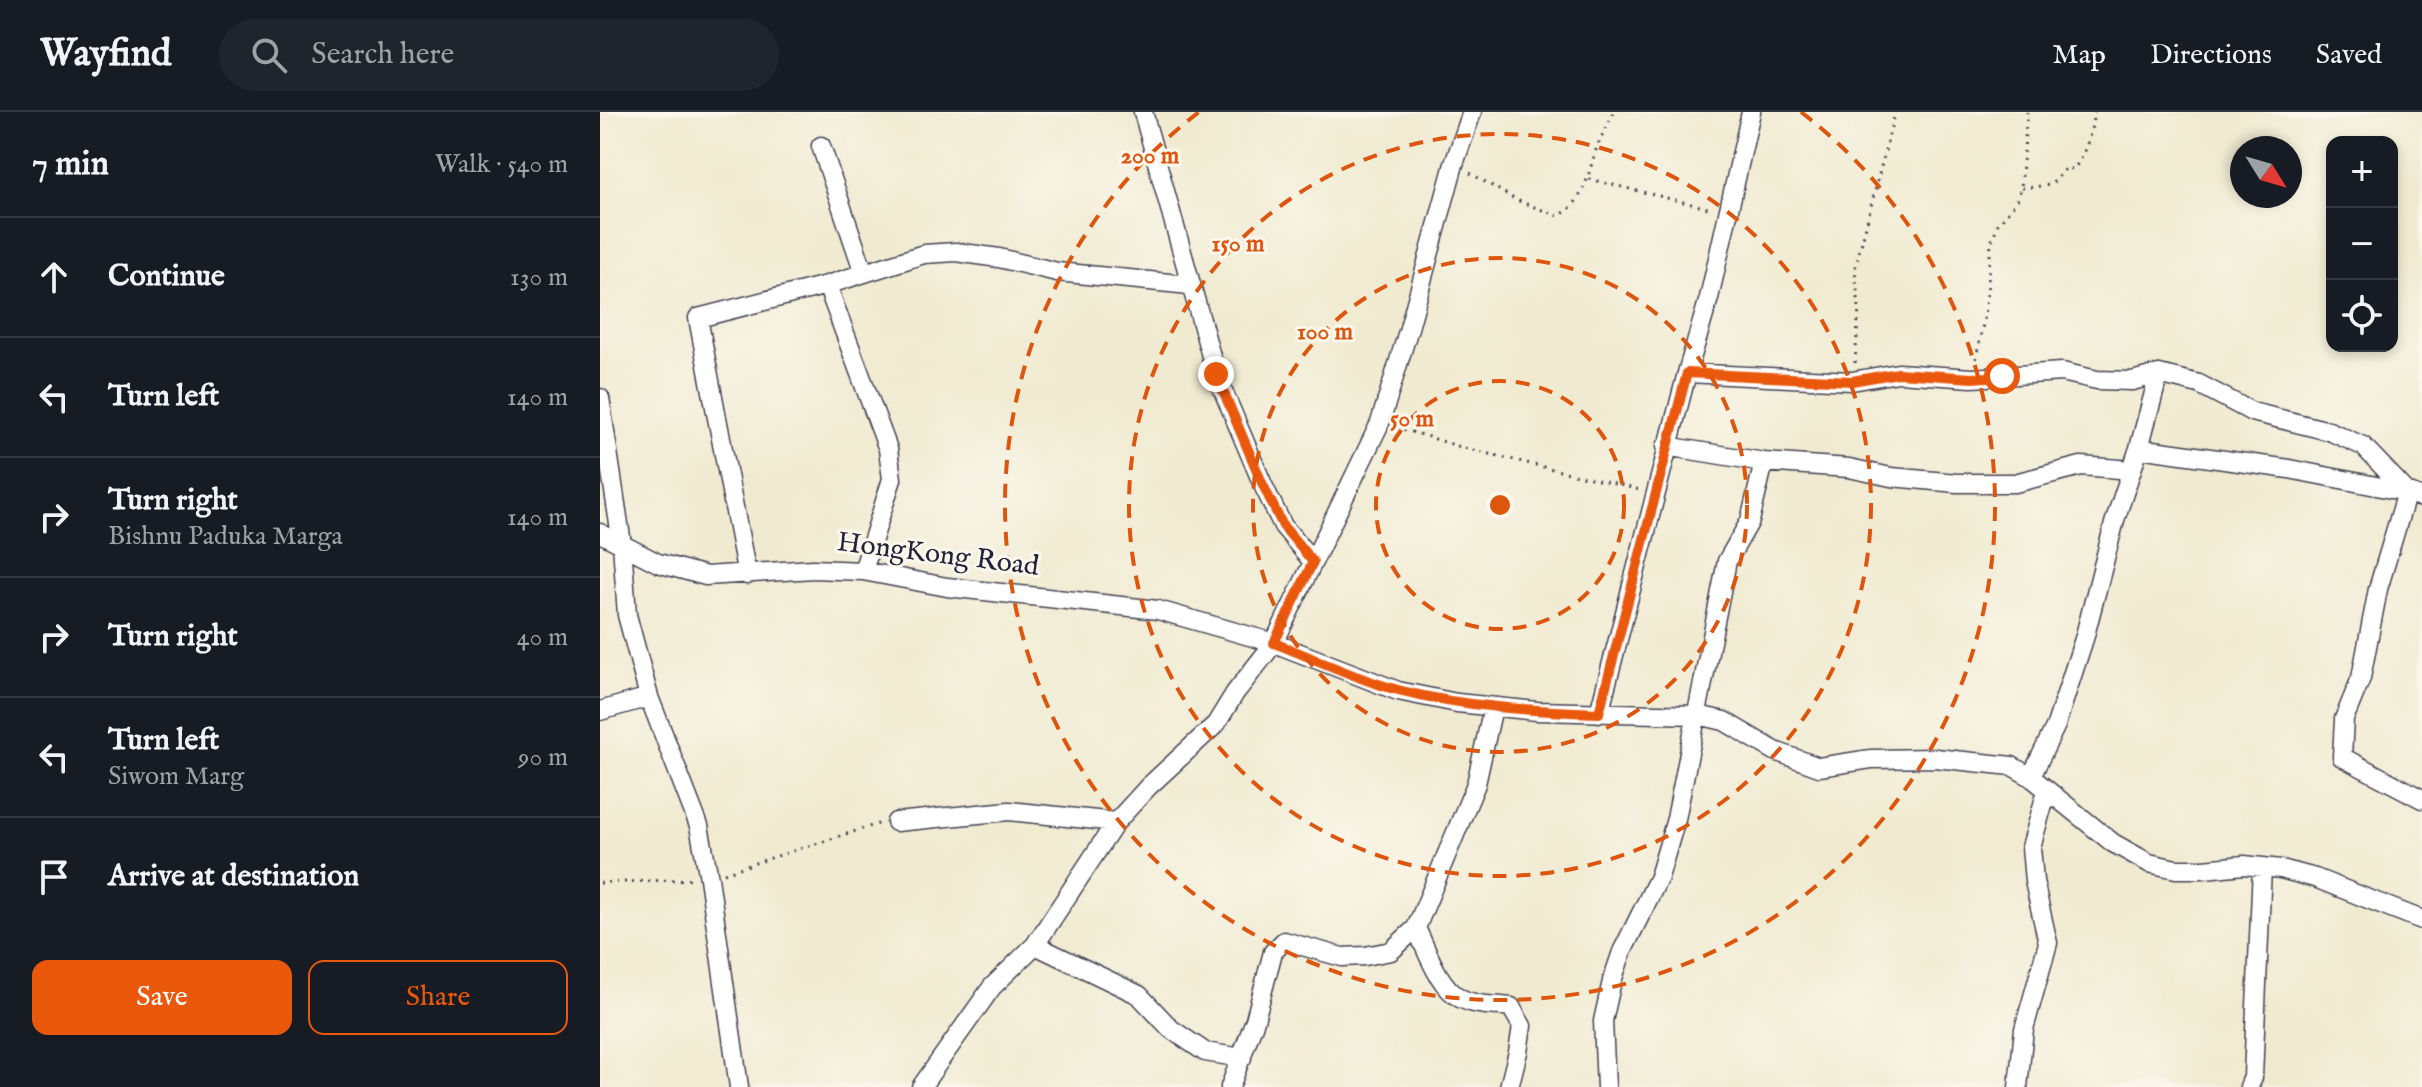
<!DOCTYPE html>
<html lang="en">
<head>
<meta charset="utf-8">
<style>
	:root { --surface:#171b24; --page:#20242c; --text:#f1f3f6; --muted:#9ea1a6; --line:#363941; --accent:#ea580c }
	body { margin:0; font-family:"IM FELL English",serif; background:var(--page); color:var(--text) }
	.controls { position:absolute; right:24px; top:24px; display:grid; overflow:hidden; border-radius:16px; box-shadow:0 4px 12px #0003 }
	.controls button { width:72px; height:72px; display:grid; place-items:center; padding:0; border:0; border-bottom:2px solid var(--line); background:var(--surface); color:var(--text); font:40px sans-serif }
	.compass { position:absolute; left:1630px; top:24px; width:72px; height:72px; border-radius:50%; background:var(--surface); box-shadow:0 4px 12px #0003; rotate:127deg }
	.stop { position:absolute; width:24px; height:24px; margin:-18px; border:6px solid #ea580c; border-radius:50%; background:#fff }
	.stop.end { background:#ea580c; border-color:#fff; box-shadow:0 2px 8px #0008 }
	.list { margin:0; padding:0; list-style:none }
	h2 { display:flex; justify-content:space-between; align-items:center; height:104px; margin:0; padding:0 32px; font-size:34px }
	h2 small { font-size:26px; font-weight:400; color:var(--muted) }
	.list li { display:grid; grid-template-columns:52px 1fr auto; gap:24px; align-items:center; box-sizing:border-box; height:120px; padding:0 32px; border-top:2px solid var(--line) }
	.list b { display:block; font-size:30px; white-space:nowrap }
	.list p { margin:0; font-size:26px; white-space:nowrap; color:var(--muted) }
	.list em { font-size:26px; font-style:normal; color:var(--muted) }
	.actions { display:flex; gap:16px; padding:24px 32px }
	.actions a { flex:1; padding:18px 0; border:2px solid var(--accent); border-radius:16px; text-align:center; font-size:28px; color:var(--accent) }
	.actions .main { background:var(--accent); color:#fff }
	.icon { flex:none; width:44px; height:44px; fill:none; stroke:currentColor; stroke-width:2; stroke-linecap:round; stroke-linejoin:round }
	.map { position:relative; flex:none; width:1822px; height:975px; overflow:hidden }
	header { display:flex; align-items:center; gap:48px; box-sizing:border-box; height:112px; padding:0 40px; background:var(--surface); border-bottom:2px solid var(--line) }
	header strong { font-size:38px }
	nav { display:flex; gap:44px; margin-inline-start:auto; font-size:28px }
	.search { width:560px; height:72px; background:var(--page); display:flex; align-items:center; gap:20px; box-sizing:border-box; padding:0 28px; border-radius:44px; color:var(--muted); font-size:30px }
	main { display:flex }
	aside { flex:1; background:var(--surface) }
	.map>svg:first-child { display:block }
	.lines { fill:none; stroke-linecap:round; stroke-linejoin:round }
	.street-casing { stroke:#414051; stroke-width:21 }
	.path { stroke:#414051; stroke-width:3; stroke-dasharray:2 6; stroke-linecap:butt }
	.street { stroke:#fff; stroke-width:18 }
	.route { stroke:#ea580c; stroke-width:10 }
	.ring { fill:none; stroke:#de560e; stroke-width:4; stroke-dasharray:14 10 }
	.labels { text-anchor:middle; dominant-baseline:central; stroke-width:6; stroke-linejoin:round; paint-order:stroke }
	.street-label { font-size:28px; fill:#22223b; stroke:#fbf7ec }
	.centre { fill:#de560e; stroke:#fbf7ec; stroke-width:4 }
	.ring-label { font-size:24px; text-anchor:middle; font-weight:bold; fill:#de560e; stroke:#fbf7ec; stroke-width:6; stroke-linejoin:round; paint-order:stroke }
</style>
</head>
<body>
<header>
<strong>Wayfind</strong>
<div class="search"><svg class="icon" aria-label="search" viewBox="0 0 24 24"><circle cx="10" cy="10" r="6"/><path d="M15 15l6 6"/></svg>Search here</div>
<nav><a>Map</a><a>Directions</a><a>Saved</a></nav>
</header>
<main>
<aside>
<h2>7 min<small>Walk · 540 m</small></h2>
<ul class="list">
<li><svg class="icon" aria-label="ahead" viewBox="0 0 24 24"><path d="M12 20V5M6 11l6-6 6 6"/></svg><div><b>Continue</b></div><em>130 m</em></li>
<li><svg class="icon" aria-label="left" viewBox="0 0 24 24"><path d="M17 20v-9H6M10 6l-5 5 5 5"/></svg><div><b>Turn left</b></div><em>140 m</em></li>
<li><svg class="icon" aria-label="right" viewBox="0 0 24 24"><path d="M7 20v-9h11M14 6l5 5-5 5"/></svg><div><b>Turn right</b><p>Bishnu Paduka Marga</p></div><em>140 m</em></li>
<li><svg class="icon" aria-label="right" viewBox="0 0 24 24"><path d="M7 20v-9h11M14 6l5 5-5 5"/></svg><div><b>Turn right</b></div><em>40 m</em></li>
<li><svg class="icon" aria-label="left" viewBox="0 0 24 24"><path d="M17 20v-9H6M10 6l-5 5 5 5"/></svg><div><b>Turn left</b><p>Siwom Marg</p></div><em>90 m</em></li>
<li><svg class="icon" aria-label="arrive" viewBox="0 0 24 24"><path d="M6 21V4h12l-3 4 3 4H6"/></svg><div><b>Arrive at destination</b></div></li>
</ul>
<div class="actions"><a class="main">Save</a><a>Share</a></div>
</aside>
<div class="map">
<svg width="1822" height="975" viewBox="0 0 1822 975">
	<rect width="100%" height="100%" fill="#fbf7ec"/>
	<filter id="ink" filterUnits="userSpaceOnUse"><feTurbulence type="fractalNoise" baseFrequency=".0125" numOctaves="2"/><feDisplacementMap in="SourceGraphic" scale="16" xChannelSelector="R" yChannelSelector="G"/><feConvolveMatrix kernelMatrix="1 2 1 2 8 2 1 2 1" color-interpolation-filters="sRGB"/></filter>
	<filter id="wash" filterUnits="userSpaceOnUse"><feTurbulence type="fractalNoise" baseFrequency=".006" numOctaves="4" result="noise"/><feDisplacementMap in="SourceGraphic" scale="32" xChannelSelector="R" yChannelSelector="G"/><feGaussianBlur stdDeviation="1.8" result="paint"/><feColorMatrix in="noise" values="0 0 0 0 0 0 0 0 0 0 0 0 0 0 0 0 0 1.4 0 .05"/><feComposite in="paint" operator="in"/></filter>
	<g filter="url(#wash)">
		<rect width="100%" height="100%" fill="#f0ead0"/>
	</g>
	<g filter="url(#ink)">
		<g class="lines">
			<defs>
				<path id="street" d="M543 0 616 262 663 373 683 414 713 450
					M221 34 264 161
					M227 173 288 337 292 367 263 459
					M1087 261 1109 186 1151 0
					M0 286 22 432 27 503 49 585 99 714 109 766 139 975
					M1066 334 1164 350 1249 356 1291 365 1357 371H1415L1481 354 1532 358
					M1539 336 1689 357 1807 380 1778 477 1761 566 1744 607 1742 645 1822 687
					M0 421 58 451 106 464 213 457 263 459 347 475 558 498 674 531 798 579 857 591 937 599 1098 603 1124 609 1175 639 1219 655 1271 647 1335 646 1412 654 1431 665 1513 731 1549 751 1576 757H1604L1644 753 1681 757 1715 766 1822 808
					M147 463 98 206 227 173 324 142 356 140 399 146 457 160 590 173
					M0 599 49 585
					M999 601 1087 261 1252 269 1298 261 1372 266 1462 260 1497 268 1532 269 1559 262 1599 272 1652 300 1729 319 1763 334 1807 380 1822 386
					M1431 665 1456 613 1484 527 1515 408 1539 336 1559 262
					M296 710 409 699 516 710
					M816 816C827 838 838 874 860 886 875 894 895 893 911 895L922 914 918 940 909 975
					M435 833 539 883 571 917 605 940 642 946
					M321 975 392 875 435 833 516 710 548 675 616 612 635 581 674 531 780 311 809 216 854 52 872 0
					M630 975 655 908 673 840 684 829 742 845 765 844 791 839 816 816 876 672 893 595
					M1006 975 1003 909 1012 869 1022 840 1059 765 1076 707 1127 449 1150 409 1164 350
					M1418 975 1424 917 1448 831 1434 769 1431 735 1447 678
					M1649 975 1653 965 1662 755"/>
			</defs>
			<use href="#street" class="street-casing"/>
			<path class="path" d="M870 61 916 88 958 104C985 92 988 60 997 35 1002 23 1009 12 1013 0
				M989 67 1112 97
				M1422 76 1451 73 1466 56 1474 57C1487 39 1491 21 1494 0
				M1376 247 1386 197 1391 131 1398 112 1417 89 1421 76 1427 0
				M1255 251 1259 196 1255 157 1295 0
				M796 315 864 336 1040 378
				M124 761 281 711
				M0 771 93 767"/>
			<use href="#street" class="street"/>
		</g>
	</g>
	<g class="lines" filter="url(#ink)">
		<path class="route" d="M616 262 663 373 683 414 713 450 674 531C714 546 761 569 802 579 866 595 933 599 999 601L1087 261 1252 269 1298 261 1372 266 1402 264"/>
	</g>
	<g class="ring">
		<circle cx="900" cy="393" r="124"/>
		<circle cx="900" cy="393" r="247"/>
		<circle cx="900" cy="393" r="371"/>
		<path d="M1201 0A495 495 0 1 1 599 0"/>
	</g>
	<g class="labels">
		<g class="street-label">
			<text transform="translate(338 443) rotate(7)">HongKong Road</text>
		</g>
	</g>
	<circle cx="900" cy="393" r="12" class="centre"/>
	<g class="ring-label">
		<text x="550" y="51">200 m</text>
		<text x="638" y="139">150 m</text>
		<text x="725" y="227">100 m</text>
		<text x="812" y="314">50 m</text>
	</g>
</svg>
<div class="controls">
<button>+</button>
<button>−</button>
<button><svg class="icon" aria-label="locate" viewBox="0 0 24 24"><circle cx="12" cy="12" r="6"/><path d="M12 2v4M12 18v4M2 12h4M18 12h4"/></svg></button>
</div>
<svg class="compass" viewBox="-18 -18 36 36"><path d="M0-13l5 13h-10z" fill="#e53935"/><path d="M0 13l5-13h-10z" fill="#9ea1a6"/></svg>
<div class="stop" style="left:1402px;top:264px"></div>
<div class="stop end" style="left:616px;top:262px"></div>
</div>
</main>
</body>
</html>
